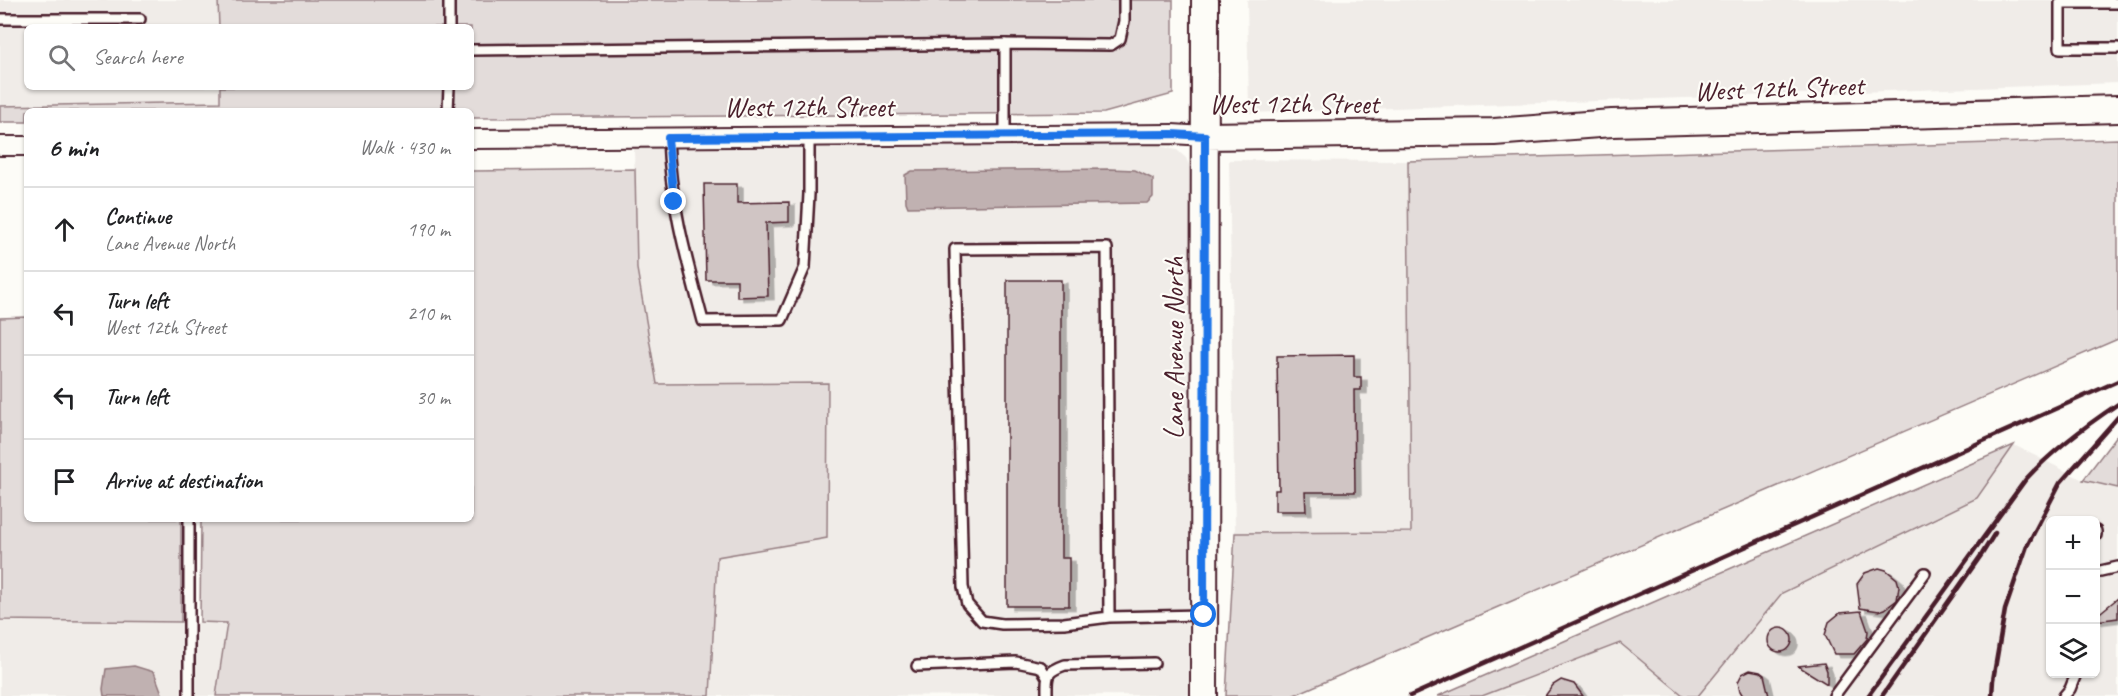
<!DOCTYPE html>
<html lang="en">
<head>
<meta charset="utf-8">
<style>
	:root { --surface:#fff; --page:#f6f6f6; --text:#202124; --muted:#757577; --line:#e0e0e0 }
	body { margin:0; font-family:Caveat,sans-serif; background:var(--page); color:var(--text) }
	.controls { position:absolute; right:18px; bottom:18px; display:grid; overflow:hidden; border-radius:9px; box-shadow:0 2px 4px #0004 }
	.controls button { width:54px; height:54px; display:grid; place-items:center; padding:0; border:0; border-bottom:2px solid var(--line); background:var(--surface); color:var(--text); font:30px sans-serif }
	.stop { position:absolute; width:18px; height:18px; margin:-14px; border:4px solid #1a73e8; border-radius:50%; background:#fff }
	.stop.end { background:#1a73e8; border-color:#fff; box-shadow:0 2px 6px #0008 }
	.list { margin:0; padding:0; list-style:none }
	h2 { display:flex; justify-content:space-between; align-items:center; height:78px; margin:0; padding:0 24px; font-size:26px }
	h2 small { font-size:20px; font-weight:400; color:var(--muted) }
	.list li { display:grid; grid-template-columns:39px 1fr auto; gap:18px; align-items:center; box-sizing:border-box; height:84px; padding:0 24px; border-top:2px solid var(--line) }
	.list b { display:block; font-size:22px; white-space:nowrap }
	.list p { margin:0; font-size:20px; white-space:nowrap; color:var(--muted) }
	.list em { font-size:20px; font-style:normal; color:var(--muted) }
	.icon { flex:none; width:33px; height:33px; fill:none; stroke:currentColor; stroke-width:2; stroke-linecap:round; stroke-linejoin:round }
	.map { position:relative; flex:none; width:2118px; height:696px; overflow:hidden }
	.search { position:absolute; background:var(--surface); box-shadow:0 2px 4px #0004; left:24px; top:24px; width:450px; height:66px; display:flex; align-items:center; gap:15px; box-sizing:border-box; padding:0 21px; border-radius:9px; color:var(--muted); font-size:22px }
	.panel { position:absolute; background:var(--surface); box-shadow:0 2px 4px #0004; left:24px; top:108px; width:450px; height:414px; border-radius:9px }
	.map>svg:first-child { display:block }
	.built { fill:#f0ece8; fill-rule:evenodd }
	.green { fill:#e3dcda; stroke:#967e82; stroke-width:1.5 }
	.water { fill:#c0b1b1; stroke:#91777b; stroke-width:1.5 }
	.building { fill:#d0c5c4; stroke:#4a1f2b; stroke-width:1.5; filter:url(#shadow) }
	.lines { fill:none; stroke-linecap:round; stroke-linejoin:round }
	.lane-casing { stroke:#4a1f2b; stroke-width:14 }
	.street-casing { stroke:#4a1f2b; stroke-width:22 }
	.secondary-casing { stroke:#4a1f2b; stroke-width:30 }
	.lane { stroke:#fdfcf7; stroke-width:9 }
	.street { stroke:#fdfcf7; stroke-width:18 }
	.secondary { stroke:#fdfcf7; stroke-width:26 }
	.rail { stroke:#4a1f2b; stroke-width:4.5 }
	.route { stroke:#1a73e8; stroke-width:8 }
	.labels { text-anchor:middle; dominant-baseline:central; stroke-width:4.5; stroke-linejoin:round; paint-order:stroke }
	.street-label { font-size:28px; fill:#4a1f2b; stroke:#fdfcf7 }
</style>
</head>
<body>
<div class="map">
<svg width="2118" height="696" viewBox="0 0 2118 696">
	<defs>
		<filter id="shadow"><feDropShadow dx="6" dy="3.5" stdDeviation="0" flood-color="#0004"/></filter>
	</defs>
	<rect width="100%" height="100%" fill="#fdfcf7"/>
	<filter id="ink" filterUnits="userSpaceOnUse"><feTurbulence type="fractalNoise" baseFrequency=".0167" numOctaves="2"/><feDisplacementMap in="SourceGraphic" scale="12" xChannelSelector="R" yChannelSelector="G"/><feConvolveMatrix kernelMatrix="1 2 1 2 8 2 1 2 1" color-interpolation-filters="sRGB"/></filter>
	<g filter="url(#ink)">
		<path class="built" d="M0 0H218L219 27H27V87H220V102L0 106Z
			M1247 0H2118V83L1249 113Z
			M1160 146 1177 150 1186 158 1192 172 1190 695 710 696 717 557 828 383 657 384 637 269 634 148Z
			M1229 160 1408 161 1411 533H1235Z
			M2014 445 2083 480 2118 488V696H1698L1782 593 1977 498ZM2050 520H2096V674H2050Z
			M0 620 227 623 216 696H163V692L103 689 104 696H0Z
			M1620 643 1684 696H1482Z"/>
		<path class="green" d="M218 0H1173V94L1104 113 471 118V111H27V122H0V106L220 102V87H471V27H219Z
			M2118 139V339L1292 696H1226L1235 533 1411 532 1408 161Z
			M635 169 637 269 657 384 828 383 827 538 717 557 710 696H216L227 623 200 622 201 519H471V171Z
			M27 317V519H181V622L0 620V318Z
			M2118 434V488L2083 480Z
			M2014 445 1977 498 1782 593 1698 696H1684L1620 643 1482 696H1438Z"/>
		<path class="water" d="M1110 169 1135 170 1153 179V197L1147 203 908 207 906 202 905 175 912 171Z
			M134 666 154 672 163 696H104L103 689 106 669Z"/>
		<path class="building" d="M704 184H737V203L789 202V222L766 223 768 296 737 297V280H706Z
			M1007 280H1061V558H1069V606H1007Z
			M1354 355V377H1361V390H1354L1355 492H1305L1306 511H1275V490H1279L1277 356Z
			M1879 568 1886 570 1897 579 1899 586 1897 600 1885 609 1879 611 1860 608 1857 584 1865 573Z
			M2118 598V618L2096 621V616Z
			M1861 611 1868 631 1867 639 1854 654H1834L1825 635 1829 622 1840 613Z
			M1768 640a12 12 0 1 1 24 0a12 12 0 1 1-24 0Z
			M1824 663 1827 671V684L1798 666Z
			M1750 670 1760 672 1764 675 1769 696H1743L1740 691 1738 682 1742 674Z
			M1561 680 1574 684 1583 696H1545L1553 685Z"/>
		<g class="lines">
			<defs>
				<path id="lane" d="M449 0V27
					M2118 3H2060V48H2118
					M0 19H140
					M471 50 1005 44 1111 45 1120 39 1124 21V0
					M448 111 449 87
					M1005 136V44
					M668 138C670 201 687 261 703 321L782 320 805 267 809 194V138
					M189 519V696
					M2096 535V531
					M2096 572 2118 567
					M1109 617 1107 248 955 249 963 587 967 604 982 621 1002 624 1064 623 1109 617 1202 615
					M917 666 1016 662 1041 667 1047 677
					M1047 696C1047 676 1045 672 1065 665L1154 663
					M1834 696 1925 573
					M2064 696 2070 689 2076 674"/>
				<path id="street" d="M471 139 1172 134 1205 136
					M0 146H27"/>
				<path id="secondary" d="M1205 136 1494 132 1612 123 2118 109
					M1204 696 1205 0"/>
			</defs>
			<use href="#lane" class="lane-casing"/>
			<use href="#street" class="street-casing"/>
			<use href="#secondary" class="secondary-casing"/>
			<use href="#lane" class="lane"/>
			<use href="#street" class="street"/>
			<use href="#secondary" class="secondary"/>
			<path class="rail" d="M1410 696 2118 381
				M1868 696 2026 479C2053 450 2085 426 2118 404
				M1882 696 1982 554 1995 533
				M1992 696 1993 680 2005 610 2027 546 2060 483 2118 417"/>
		</g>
	</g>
	<g class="lines" filter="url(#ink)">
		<path class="route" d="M674 202 668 138 1172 134 1205 136 1204 615"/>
	</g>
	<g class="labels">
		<g class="street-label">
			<text transform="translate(1779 88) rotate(-2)">West 12th Street</text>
			<text x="1294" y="103">West 12th Street</text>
			<text x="809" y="106">West 12th Street</text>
			<text transform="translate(1173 348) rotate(-90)">Lane Avenue North</text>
		</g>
	</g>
</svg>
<div class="controls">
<button>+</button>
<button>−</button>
<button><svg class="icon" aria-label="layers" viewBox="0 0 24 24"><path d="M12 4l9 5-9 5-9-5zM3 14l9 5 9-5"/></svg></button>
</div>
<div class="stop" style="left:1204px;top:615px"></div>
<div class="stop end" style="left:674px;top:202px"></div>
<div class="search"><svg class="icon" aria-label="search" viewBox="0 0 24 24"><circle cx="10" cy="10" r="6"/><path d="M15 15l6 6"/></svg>Search here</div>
<section class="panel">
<h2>6 min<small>Walk · 430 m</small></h2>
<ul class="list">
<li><svg class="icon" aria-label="ahead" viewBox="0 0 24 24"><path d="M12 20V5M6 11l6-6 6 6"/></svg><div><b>Continue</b><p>Lane Avenue North</p></div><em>190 m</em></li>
<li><svg class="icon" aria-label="left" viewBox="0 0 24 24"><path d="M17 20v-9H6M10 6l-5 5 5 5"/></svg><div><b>Turn left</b><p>West 12th Street</p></div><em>210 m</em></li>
<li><svg class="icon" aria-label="left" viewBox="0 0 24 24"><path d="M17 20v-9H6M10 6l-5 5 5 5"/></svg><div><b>Turn left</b></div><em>30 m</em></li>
<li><svg class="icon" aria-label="arrive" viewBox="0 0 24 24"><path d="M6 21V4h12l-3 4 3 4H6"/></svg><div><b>Arrive at destination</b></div></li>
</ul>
</section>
</div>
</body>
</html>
